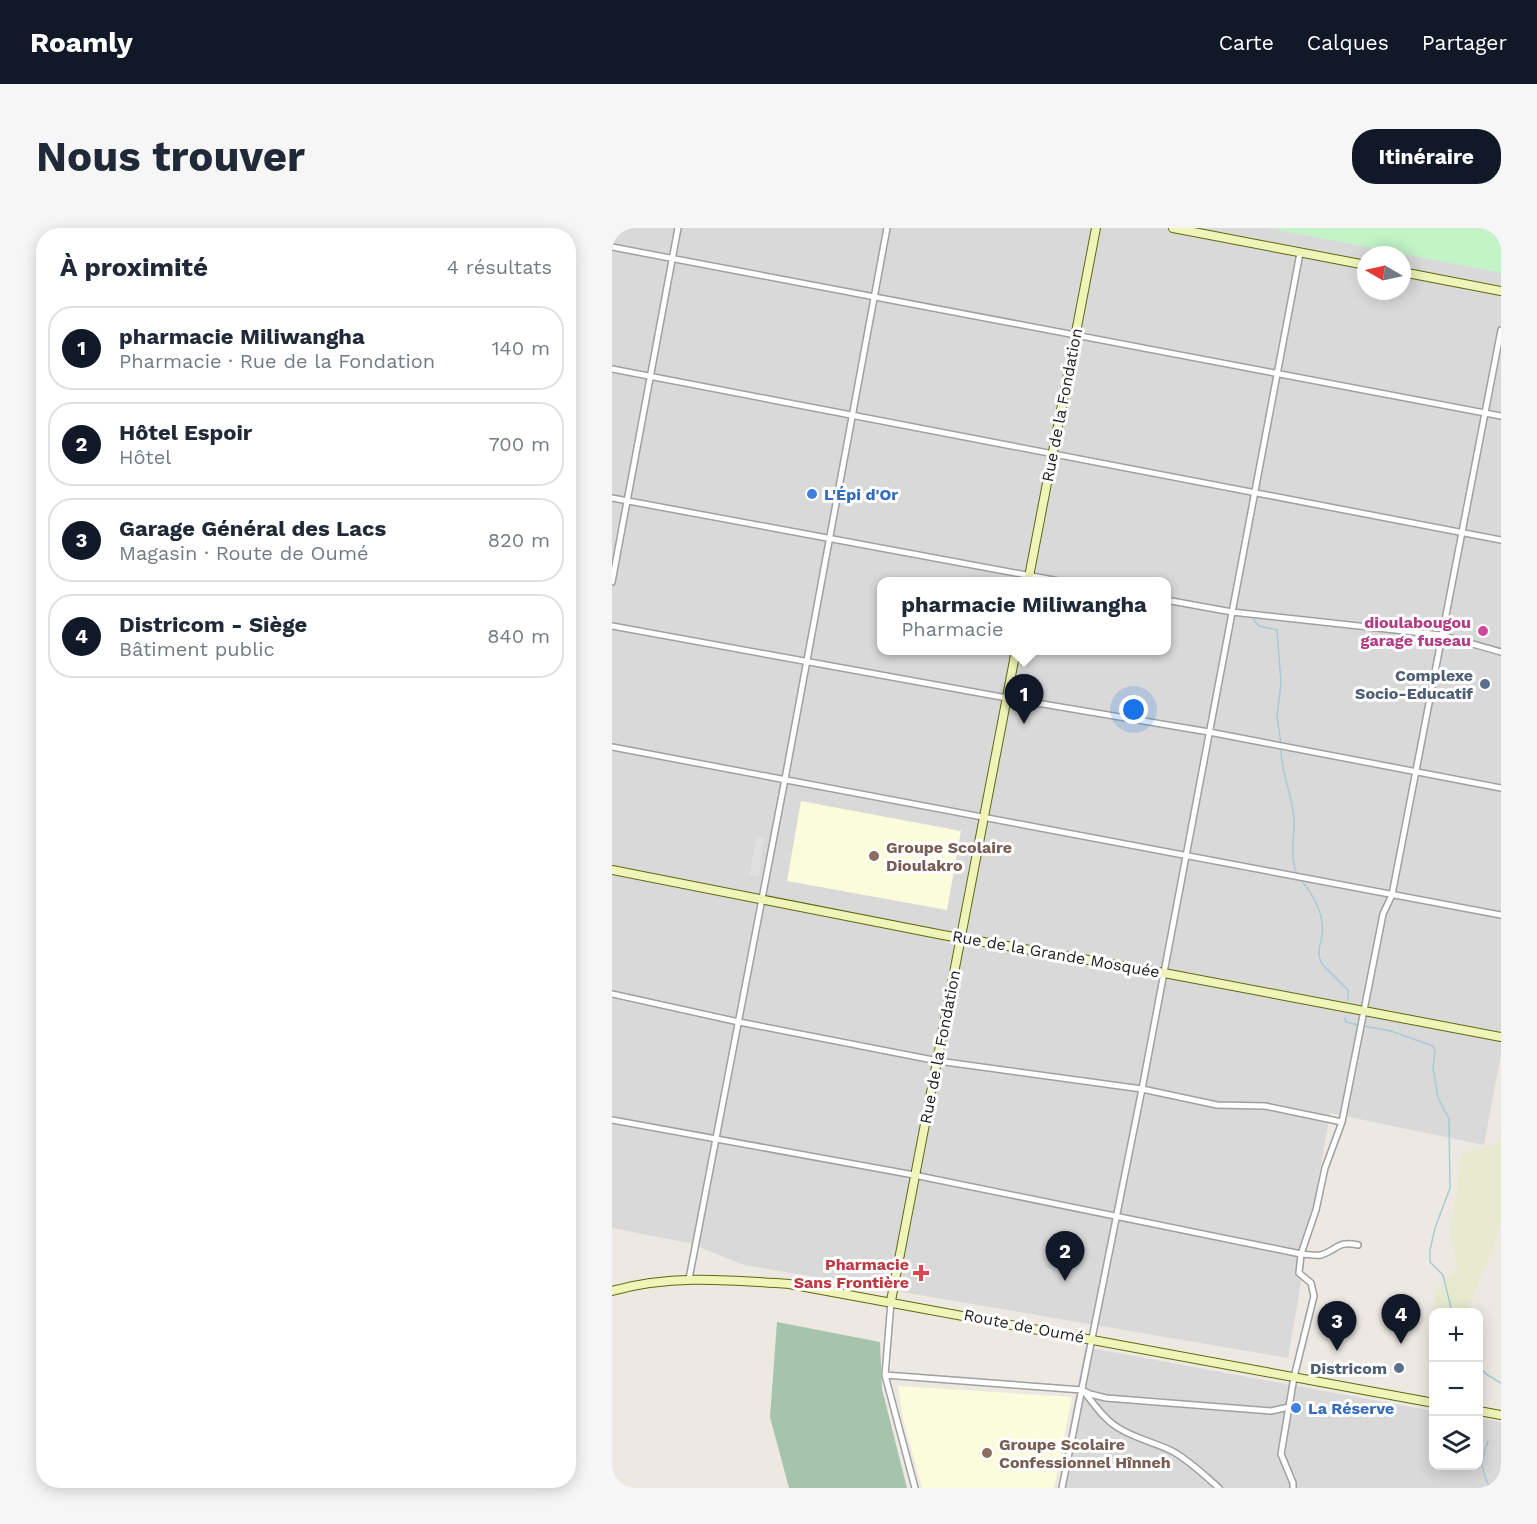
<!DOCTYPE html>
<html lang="fr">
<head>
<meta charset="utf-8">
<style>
	:root { --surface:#fff; --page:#f6f6f7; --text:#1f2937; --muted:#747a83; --line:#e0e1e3; --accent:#111827 }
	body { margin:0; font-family:"Work Sans",sans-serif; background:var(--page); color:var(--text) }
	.controls { position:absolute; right:18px; bottom:18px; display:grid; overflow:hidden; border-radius:12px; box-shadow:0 3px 15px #0003 }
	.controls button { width:54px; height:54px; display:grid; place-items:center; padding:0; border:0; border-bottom:2px solid var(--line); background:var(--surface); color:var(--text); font:30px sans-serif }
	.compass { position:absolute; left:745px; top:18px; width:54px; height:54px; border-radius:50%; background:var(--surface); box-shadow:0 3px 15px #0003; rotate:279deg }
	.you { position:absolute; left:522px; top:482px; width:21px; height:21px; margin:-15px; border:4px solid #fff; border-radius:50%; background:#1a73e8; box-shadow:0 0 0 9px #1a73e833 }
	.badge { display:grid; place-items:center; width:39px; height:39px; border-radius:50%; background:var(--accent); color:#fff; font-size:20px; font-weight:700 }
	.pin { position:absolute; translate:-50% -50px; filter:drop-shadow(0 2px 3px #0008) }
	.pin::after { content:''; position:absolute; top:32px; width:21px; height:18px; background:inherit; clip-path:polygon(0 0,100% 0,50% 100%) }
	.popup { position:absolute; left:265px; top:349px; width:294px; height:78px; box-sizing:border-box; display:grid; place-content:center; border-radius:12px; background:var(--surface); filter:drop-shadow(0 2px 4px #0005); font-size:20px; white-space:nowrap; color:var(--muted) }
	.popup b { font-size:22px; color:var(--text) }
	.popup::after { content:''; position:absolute; left:50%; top:100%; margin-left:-12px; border:12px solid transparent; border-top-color:var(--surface) }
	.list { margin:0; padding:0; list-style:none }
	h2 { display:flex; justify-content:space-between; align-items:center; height:78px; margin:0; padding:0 24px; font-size:26px }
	h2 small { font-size:20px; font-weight:400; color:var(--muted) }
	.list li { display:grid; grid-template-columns:39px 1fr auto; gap:18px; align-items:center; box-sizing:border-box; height:84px; margin:0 12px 12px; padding:0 12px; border:2px solid var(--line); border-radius:24px }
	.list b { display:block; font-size:22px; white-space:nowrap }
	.list p { margin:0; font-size:20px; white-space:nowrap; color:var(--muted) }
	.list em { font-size:20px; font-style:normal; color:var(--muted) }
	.icon { flex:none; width:33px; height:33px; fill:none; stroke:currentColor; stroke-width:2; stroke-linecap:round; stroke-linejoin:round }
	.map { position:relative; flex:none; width:889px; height:1260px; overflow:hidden; border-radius:24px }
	header { display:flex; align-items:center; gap:36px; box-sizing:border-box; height:84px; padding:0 30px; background:var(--accent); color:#fff }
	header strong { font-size:28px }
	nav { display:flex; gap:33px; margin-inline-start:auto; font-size:21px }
	.intro { display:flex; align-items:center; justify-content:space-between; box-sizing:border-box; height:144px; padding:0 36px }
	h1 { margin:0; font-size:42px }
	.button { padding:15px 27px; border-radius:24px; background:var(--accent); color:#fff; font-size:21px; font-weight:700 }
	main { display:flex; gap:36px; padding:0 36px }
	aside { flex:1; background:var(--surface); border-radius:24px; box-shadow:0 3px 15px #0003 }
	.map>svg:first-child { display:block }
	.residential { fill:#dad9d9; fill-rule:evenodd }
	.education { fill:#fbfcdc }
	.farmland { fill:#e8eacf }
	.cemetery { fill:#a5c4ab }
	.park { fill:#c2f4c7 }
	.parking { fill:#e0e0e0 }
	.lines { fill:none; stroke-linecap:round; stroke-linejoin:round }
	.stream { stroke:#a6cbd7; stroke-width:1.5 }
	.street-casing { stroke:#a0a0a0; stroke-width:8 }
	.secondary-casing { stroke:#5d690d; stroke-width:10 }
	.street { stroke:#fff; stroke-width:5 }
	.secondary { stroke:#eff4b9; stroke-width:8 }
	.shop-dot { fill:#3f7fe0; stroke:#fff; stroke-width:2 }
	.hotel-dot { fill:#d1479c; stroke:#fff; stroke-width:2 }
	.service-dot { fill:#5c6f8a; stroke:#fff; stroke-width:2 }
	.education-dot { fill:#8d6e63; stroke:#fff; stroke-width:2 }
	.health-dot { fill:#e0444e; stroke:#fff; stroke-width:2 }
	.labels { text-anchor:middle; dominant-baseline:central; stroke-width:6; stroke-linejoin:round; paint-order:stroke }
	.street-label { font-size:16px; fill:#1c1c1c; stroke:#fff }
	.shop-label { font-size:16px; font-weight:bold; fill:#366cbe; stroke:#fff; text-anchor:start }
	.hotel-label { font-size:16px; font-weight:bold; fill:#b23c85; stroke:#fff; text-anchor:end }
	.service-label { font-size:16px; font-weight:bold; fill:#4e5e75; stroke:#fff; text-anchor:end }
	.education-label { font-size:16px; font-weight:bold; fill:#785e54; stroke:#fff; text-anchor:start }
	.health-label { font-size:16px; font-weight:bold; fill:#be3a42; stroke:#fff; text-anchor:end }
</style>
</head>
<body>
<header>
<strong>Roamly</strong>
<nav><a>Carte</a><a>Calques</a><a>Partager</a></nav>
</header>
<div class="intro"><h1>Nous trouver</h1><a class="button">Itinéraire</a></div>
<main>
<aside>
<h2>À proximité<small>4 résultats</small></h2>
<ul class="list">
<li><span class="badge">1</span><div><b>pharmacie Miliwangha</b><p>Pharmacie · Rue de la Fondation</p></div><em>140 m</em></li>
<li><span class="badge">2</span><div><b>Hôtel Espoir</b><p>Hôtel</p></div><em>700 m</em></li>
<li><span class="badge">3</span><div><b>Garage Général des Lacs</b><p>Magasin · Route de Oumé</p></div><em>820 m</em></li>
<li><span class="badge">4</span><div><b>Districom - Siège</b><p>Bâtiment public</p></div><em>840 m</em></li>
</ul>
</aside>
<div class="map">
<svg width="889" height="1260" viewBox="0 0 889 1260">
	<rect width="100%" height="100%" fill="#ede9e2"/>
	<path class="residential" d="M0 0H889V826L872 917 718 885 676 1130 132 1037 77 1015 0 1000ZM754 27H790V63H754ZM270 354H554V422H270Z
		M473 1119 821 1183 822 1238H867V1190L889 1194V1260H446Z"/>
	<path class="education" d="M189 573 349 603 335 682 175 653Z
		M286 1158 460 1169 442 1260H310L291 1191Z"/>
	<path class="farmland" d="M889 904V990L883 1016 858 1075 857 1084H822L821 1123 818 1107 824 1063 846 1039 838 1006 850 926 886 915Z"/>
	<path class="cemetery" d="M165 1094 268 1114 270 1161 295 1260H177L158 1189Z"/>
	<path class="park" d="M657 0H889V45Z"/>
	<path class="parking" d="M144 608 152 610 147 648 138 647Z"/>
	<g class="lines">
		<path class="stream" d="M641 391 647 398 665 402 669 455 665 488 669 516
			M669 521C669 544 680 567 682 590 683 608 677 630 685 646
			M689 652C702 667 713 689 710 708 708 720 704 725 710 736L736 762V772
			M733 790 734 794 747 797
			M752 798 779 803 821 818 823 823 821 840 826 870 837 891 838 960 823 1000 818 1022V1034L831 1047 840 1084
			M867 1138 874 1146 889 1155
			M876 1213C869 1234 867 1239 878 1260"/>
		<defs>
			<path id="street" d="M0 19 889 188
				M0 141 889 312
				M0 270 452 354
				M0 354 66 0
				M554 372 620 384 829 407 889 424
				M0 398 395 470 597 504 889 560
				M0 519 889 687
				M0 766 127 794 326 833 530 861 605 877 653 878 730 894
				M0 892 302 947 689 1026C695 1026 703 1028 709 1027 725 1022 726 1012 746 1017
				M77 1051 173 551 275 0
				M279 1074 273 1147 303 1260
				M273 1147 470 1162 478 1166 494 1170 659 1183 677 1179
				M473 1165C483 1177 492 1191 505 1199 521 1210 542 1214 560 1223 577 1232 592 1247 607 1260
				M450 1260 530 861 688 25
				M681 1260V1255L669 1226 682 1149 702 1068 699 1055 687 1045 689 1026 704 982 713 940 730 894 771 686 780 667 889 102"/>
			<path id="secondary" d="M561 0 754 37
				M790 44 889 63
				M416 354 484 0
				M0 642 331 707 552 745 889 809
				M0 1063C58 1046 118 1052 177 1056L822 1175
				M279 1073 404 422
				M867 1183 889 1187"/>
		</defs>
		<use href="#street" class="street-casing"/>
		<use href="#secondary" class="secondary-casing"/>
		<use href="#street" class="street"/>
		<use href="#secondary" class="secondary"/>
	</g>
	<g class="shop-dot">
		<circle cx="200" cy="266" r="6"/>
		<circle cx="684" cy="1180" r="6"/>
	</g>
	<circle class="hotel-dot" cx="871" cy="403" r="6"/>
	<g class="service-dot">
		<circle cx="873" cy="456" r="6"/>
		<circle cx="787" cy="1140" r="6"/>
	</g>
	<g class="education-dot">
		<circle cx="262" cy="628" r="6"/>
		<circle cx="375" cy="1225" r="6"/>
	</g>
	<path class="health-dot" d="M306 1036h6v6h6v6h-6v6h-6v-6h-6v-6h6z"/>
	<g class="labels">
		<g class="street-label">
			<text transform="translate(450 177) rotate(-79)">Rue de la Fondation</text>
			<text transform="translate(444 726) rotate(10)">Rue de la Grande Mosquée</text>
			<text transform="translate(328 819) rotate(-79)">Rue de la Fondation</text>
			<text transform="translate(412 1098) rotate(11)">Route de Oumé</text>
		</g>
		<g class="shop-label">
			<text x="212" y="266">L'Épi d'Or</text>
			<text x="696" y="1180">La Réserve</text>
		</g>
		<g class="hotel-label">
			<text x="859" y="394">dioulabougou<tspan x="859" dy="18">garage fuseau</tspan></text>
		</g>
		<g class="service-label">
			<text x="861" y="447">Complexe<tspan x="861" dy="18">Socio-Educatif</tspan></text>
			<text x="775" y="1140">Districom</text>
		</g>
		<g class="education-label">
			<text x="274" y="619">Groupe Scolaire<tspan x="274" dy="18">Dioulakro</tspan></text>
			<text x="387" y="1216">Groupe Scolaire<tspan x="387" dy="18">Confessionnel Hînneh</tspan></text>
		</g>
		<g class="health-label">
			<text x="297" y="1036">Pharmacie<tspan x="297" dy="18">Sans Frontière</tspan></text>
		</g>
	</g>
</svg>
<div class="controls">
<button>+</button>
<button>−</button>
<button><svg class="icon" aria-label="layers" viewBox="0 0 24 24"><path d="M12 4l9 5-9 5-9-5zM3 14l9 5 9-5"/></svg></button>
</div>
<svg class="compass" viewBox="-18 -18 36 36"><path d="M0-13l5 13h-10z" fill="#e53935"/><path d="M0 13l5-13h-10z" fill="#747a83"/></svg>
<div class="you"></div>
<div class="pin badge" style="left:412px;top:496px">1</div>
<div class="popup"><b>pharmacie Miliwangha</b>Pharmacie</div>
<div class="pin badge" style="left:453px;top:1053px">2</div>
<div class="pin badge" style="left:725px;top:1123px">3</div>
<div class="pin badge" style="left:789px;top:1116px">4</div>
</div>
</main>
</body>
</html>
